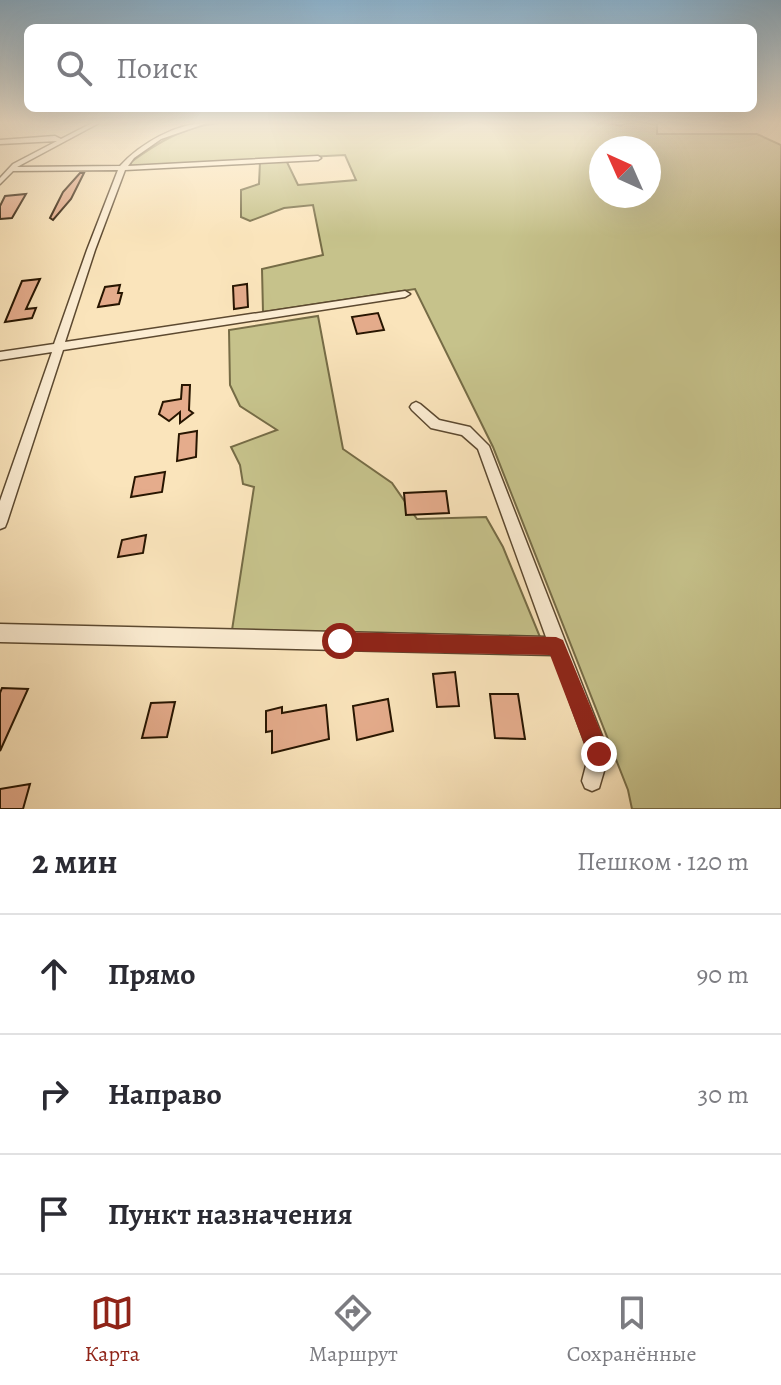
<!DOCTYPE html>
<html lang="ru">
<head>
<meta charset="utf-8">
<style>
	:root { --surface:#fff; --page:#f2f2f3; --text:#2b2b33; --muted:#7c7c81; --line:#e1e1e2; --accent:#8f2418 }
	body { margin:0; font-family:Alegreya,serif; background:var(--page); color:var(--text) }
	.compass { position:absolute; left:589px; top:136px; width:72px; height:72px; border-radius:50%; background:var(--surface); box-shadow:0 8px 32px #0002; rotate:315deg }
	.stop { position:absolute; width:24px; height:24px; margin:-18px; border:6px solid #8f2418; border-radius:50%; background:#fff }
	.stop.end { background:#8f2418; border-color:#fff; box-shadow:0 2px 8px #0008 }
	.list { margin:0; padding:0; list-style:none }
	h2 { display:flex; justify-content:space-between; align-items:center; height:104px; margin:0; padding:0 32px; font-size:34px }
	h2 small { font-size:26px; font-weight:400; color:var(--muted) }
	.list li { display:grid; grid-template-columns:52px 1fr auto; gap:24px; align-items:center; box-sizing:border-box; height:120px; padding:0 32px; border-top:2px solid var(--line) }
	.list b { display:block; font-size:30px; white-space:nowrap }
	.list em { font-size:26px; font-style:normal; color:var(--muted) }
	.icon { flex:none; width:44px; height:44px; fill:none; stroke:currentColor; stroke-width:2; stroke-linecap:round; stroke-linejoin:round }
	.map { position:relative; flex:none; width:781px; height:809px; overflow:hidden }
	.search { position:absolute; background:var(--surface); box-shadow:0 8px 32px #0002; left:24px; right:24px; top:24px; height:88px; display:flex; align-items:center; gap:20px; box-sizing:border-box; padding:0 28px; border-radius:12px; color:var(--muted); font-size:30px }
	.sheet { height:464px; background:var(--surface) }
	nav { display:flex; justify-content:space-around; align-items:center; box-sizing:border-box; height:112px; border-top:2px solid var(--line); background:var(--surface); font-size:22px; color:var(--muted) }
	nav a { display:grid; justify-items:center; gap:4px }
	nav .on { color:var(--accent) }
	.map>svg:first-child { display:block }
	.green { fill:#c6c28b; stroke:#766c46; stroke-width:2; fill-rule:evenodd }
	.building { fill:#e5ac8c; stroke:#271501; stroke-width:2 }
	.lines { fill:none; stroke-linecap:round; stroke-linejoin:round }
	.minor-casing { stroke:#5c4930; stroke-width:3 }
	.minor { fill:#fcedd3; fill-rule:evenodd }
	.route { fill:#8f2418 }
</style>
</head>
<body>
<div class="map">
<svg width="781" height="809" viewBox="0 0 781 809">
	<rect width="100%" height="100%" fill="#fae4bb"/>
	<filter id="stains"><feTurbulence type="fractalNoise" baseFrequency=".0025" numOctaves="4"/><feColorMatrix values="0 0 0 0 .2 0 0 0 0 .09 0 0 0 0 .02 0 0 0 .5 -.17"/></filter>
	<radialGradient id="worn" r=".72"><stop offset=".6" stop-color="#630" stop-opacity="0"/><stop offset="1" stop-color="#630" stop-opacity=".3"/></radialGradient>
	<path class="green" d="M218 123H608L621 126C629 120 648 122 657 125V134H757L781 145V809H632L628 790 493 447 415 289 263 312 262 269 323 255 313 205 284 208 250 221 241 217V190L259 184 260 162 286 160 298 185 356 180 345 155 130 166 131 162C158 142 184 127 218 123ZM601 148H649V196H601Z
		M318 316 343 449 392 483 417 519 486 517 503 547 540 637 232 630 254 487 243 484 240 465 231 447 277 430 240 406 230 385 229 330Z"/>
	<path class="building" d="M80 173H84L71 199 53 220 50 218 63 192Z
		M26 194 12 218 0 219V206L5 196Z
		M40 279 26 309 36 308 32 318 5 322 22 281Z
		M247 284 248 307 234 309 233 286Z
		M120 285 118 293H122L119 304 98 307 105 287Z
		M378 313 384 330 357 334 352 317Z
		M182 385H190L189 410 193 413 180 423V412L169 421 159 414 163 402 181 399Z
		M197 431 196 457 177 461 179 434Z
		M165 472 162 492 131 497 135 477Z
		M446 491 449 513 406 515 404 493Z
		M146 535 143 553 118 557 122 540Z
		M455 672 459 706 437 707 433 674Z
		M2 688 28 689 0 751V693Z
		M490 694H518L525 739 495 738Z
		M388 699 393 731 357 740 353 706Z
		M175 702 167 737 142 738 151 703Z
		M326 705 329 739 272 753V731L266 732V711L282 707V713Z
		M30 784 23 809H0V789Z"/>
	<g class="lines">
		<defs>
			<path id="minor" d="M92 123H99L17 167 120 166C140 144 176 123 207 123L161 139 134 158 128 166 318 156 321 158 318 160 125 170 95 250 65 342 405 291 410 294 405 297 63 350 7 522 5 527 0 529V501L52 352 0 360V352L54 344 87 250 118 170 13 171 0 184V178L13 164 57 141 0 144V140L55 136 61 139Z
				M416 402 420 404 439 420 470 427 489 446 609 754 599 788 592 791 585 788 582 781 589 754 553 655 0 642V624L546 637 478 449 462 435 431 428 412 410 410 407 412 404Z"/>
		</defs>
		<use href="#minor" class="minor-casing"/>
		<use href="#minor" class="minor"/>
	</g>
	<linearGradient id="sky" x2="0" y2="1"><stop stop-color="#8cb7d6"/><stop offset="0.52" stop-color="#fdf3e0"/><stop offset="1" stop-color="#fdf3e0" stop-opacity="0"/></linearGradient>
	<rect width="781" height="236" fill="url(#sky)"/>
	<path class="route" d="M340 632 556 637 563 640 610 754 606 762 599 765 591 762 550 655 340 651 333 648 330 641 333 635Z"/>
	<rect width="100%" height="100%" filter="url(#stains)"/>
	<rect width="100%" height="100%" fill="url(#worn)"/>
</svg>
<svg class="compass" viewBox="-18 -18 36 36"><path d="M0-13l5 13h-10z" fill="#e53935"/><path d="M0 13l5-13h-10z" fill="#7c7c81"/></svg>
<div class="stop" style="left:340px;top:641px"></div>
<div class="stop end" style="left:599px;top:754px"></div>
<div class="search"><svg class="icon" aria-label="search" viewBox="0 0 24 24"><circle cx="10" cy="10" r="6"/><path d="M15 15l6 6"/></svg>Поиск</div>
</div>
<section class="sheet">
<h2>2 мин<small>Пешком · 120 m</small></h2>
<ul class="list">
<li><svg class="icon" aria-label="ahead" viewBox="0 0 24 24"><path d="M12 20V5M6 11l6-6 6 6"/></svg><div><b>Прямо</b></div><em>90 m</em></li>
<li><svg class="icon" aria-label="right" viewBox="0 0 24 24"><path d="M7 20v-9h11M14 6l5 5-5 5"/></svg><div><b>Направо</b></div><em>30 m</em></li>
<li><svg class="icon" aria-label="arrive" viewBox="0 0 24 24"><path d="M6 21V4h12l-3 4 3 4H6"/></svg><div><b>Пункт назначения</b></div></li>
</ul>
</section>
<nav>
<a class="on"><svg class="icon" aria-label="map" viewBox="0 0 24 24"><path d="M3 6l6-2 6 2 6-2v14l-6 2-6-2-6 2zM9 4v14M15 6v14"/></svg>Карта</a>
<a><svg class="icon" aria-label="directions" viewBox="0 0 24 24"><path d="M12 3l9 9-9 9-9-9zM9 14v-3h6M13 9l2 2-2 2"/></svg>Маршрут</a>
<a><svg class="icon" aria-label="saved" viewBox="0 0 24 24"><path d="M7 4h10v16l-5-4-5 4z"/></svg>Сохранённые</a>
</nav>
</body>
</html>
